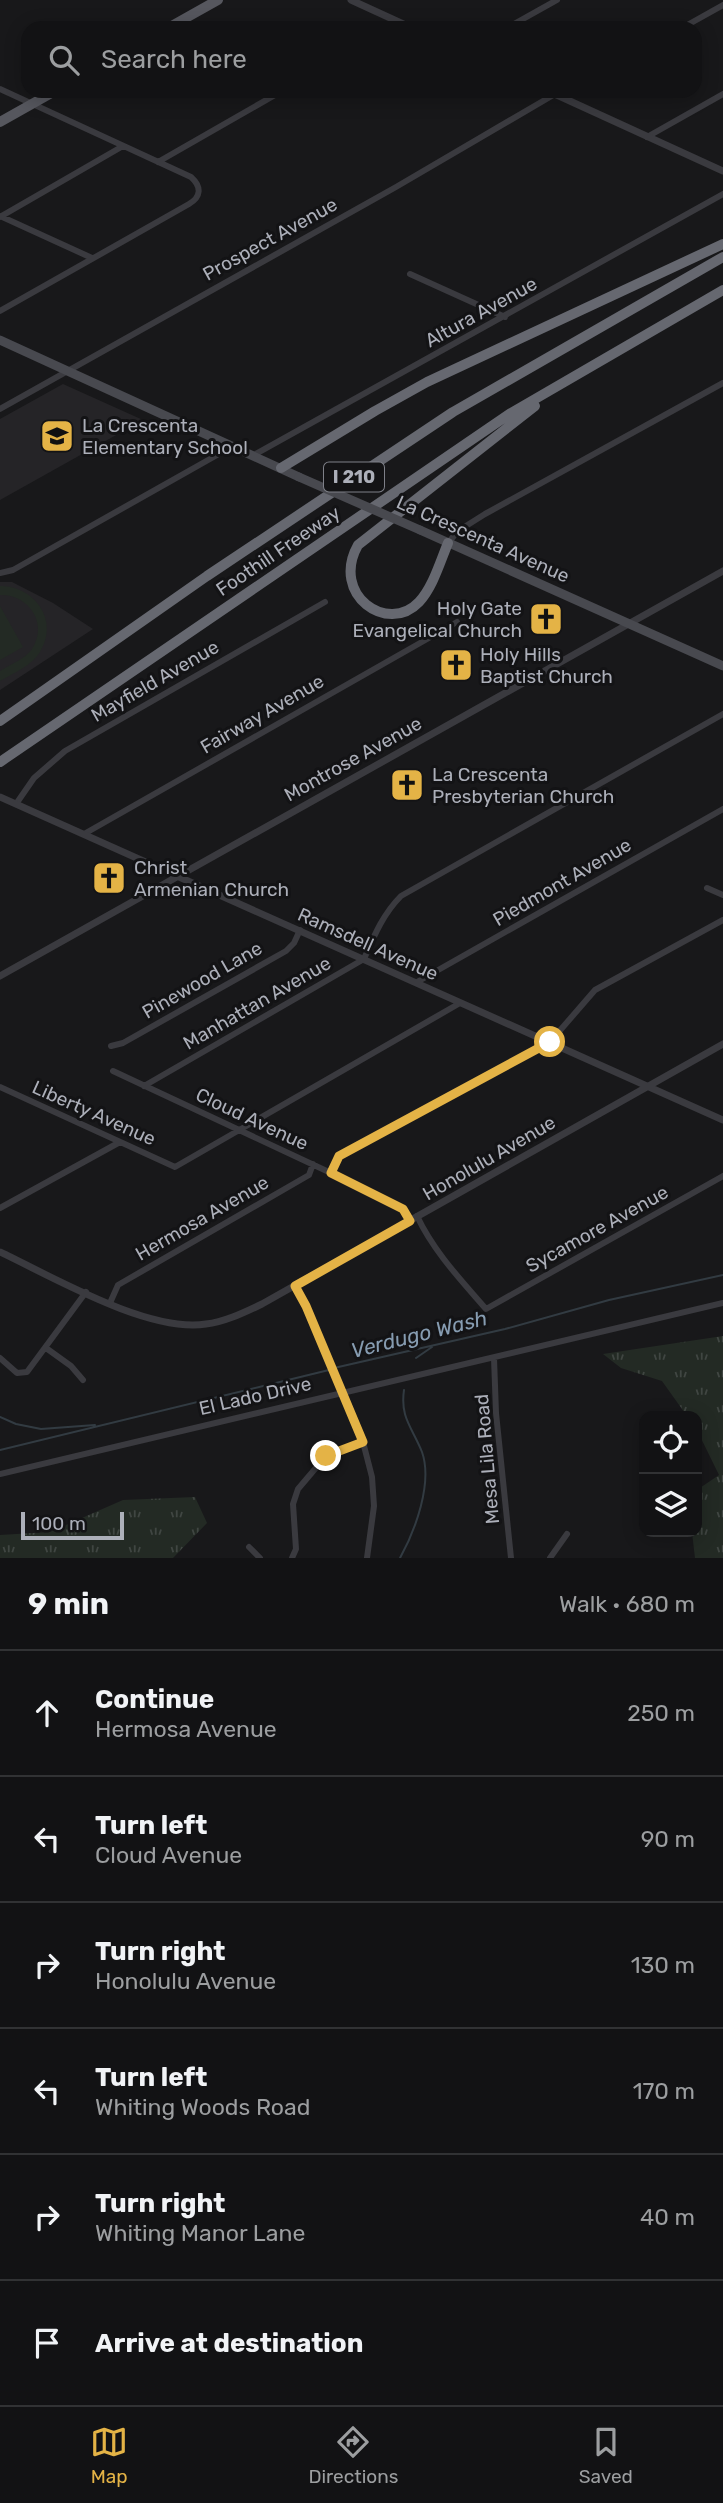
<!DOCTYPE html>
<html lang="en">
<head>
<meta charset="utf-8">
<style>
	:root { --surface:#121214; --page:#1f2022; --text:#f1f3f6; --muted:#9c9ea0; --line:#313234; --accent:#e4b346 }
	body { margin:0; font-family:Rubik,sans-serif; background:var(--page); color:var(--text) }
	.controls { position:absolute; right:21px; bottom:21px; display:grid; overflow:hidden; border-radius:14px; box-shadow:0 4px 18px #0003 }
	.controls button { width:63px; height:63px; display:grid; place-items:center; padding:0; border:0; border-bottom:2px solid var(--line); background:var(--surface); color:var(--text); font:35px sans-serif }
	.scale { position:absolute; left:21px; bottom:18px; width:103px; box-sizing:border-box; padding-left:7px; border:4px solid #acafb9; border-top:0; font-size:19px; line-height:24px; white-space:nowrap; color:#acafb9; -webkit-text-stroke:5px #131315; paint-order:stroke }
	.stop { position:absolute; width:21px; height:21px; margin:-16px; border:5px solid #e4b346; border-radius:50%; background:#fff }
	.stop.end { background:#e4b346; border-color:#fff; box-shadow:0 2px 7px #0008 }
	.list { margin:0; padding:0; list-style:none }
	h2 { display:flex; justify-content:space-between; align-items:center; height:91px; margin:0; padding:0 28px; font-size:30px }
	h2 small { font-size:23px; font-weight:400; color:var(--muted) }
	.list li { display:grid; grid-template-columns:46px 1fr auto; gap:21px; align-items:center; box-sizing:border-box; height:126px; padding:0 28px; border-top:2px solid var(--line) }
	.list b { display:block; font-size:26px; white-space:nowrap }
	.list p { margin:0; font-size:23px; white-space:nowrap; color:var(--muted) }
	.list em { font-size:23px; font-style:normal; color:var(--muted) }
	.icon { flex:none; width:38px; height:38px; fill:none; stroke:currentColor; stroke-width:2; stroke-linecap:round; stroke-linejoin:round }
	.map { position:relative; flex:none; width:723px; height:1558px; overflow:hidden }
	.search { position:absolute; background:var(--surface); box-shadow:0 4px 18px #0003; left:21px; right:21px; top:21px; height:77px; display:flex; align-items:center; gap:18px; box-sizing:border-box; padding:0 24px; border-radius:21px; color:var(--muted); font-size:26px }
	.sheet { height:847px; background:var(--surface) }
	nav { display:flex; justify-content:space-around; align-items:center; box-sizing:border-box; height:98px; border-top:2px solid var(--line); background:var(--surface); font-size:19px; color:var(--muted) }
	nav a { display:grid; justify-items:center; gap:4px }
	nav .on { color:var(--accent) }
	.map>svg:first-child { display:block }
	.built { fill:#252427 }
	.grass { fill:url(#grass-tufts) }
	.garden { fill:#232a24 }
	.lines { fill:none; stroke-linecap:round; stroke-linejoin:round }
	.stream { stroke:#323b42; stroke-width:2 }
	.minor { stroke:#3a3a3f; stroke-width:6 }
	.tertiary { stroke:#3a3a3f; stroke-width:7 }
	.secondary { stroke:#48494f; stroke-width:9 }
	.primary { stroke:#56575e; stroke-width:10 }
	.motorway { stroke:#666870; stroke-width:10 }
	.secondary-bridge { stroke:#48494f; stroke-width:9 }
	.route { stroke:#e4b346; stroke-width:9 }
	.labels { text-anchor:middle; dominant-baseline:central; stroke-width:6; stroke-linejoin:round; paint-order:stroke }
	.shield { fill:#131315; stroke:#7e8088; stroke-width:2 }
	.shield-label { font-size:18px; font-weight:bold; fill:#acafb9 }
	.street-label { font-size:19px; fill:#acafb9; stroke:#131315 }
	.poi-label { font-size:19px; fill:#acafb9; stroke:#131315; text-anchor:start }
	.water-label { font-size:21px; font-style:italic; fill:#869cb1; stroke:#131315 }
</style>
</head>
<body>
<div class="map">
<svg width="723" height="1558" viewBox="0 0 723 1558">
	<defs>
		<pattern id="grass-tufts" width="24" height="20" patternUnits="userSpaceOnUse" patternTransform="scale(1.75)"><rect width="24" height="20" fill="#232a24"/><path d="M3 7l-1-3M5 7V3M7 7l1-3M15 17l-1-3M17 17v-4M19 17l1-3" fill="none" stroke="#404642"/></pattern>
	</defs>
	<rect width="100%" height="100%" fill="#18181a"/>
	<path class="built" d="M63 384 143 420 0 500V419Z
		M0 582H12L53 603 93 629 0 690Z"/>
	<path class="grass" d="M723 1336V1558H695L692 1532H697V1490L719 1475 697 1430V1416H687L662 1381 621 1368 603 1354Z
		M195 1497 207 1523 173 1558H0V1535L50 1532 123 1500Z"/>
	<path class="garden" d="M0 586C34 586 60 620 40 652 31 666 14 673 0 681V671C11 664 25 659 32 649 49 623 28 594 0 595Z
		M0 606 23 647 0 660Z"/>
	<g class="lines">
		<path class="stream" d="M416 1358 432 1347
			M334 1368 505 1329 609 1300 723 1275
			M0 1417 16 1424 41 1429 95 1425
			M0 1450 329 1370
			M400 1558C415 1531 433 1483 422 1452 412 1427 400 1418 404 1390"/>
		<path class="minor" d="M507 28 557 0
			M682 28 723 5
			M0 89 191 177C202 187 201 197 189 204L0 311
			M647 137 723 94
			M158 162 282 91
			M0 216 92 258
			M0 217 123 146
			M410 274 505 317
			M0 409 396 187 555 94
			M254 455 723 194
			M448 543 458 531 485 514 723 383
			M0 573 13 570 233 446
			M16 804 34 778 65 751 325 602
			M84 834 457 622
			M707 888 723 895
			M417 982 723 809
			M111 1046 123 1043 286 951 294 943 300 930
			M113 1071 331 1173 403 1209 409 1221
			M144 1086 364 959C374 936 383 914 401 896L723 714
			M0 1087 175 1167 460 1003
			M331 1173 339 1156 550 1042 595 990 723 920
			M0 1208 120 1142
			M417 1216C434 1252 461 1280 486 1309L723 1176
			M294 1286 306 1306 363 1442 372 1477 374 1506 367 1558
			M110 1303 118 1285 309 1175 313 1164
			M46 1348 71 1366 83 1380
			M0 1358 17 1373 27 1372 86 1292
			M494 1358 496 1413 511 1558
			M0 1474 723 1303
			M249 1547 260 1558
			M292 1558 296 1549 293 1504 298 1489 326 1456 363 1442
			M550 1558 567 1534"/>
		<path class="tertiary" d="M351 0 412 28
			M548 91 723 171
			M0 797 723 1120
			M0 976 723 571
			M0 1252C53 1277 148 1333 206 1324 225 1322 245 1312 262 1304L723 1044"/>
		<path class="secondary" d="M0 340 299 477
			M420 530 723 666"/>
		<path class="primary" d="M168 28 218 0
			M0 122 55 91"/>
		<path class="motorway" d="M281 468 375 411 427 382 723 244
			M448 543C440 562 433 587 419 602 388 635 330 595 358 545L535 406
			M0 721 207 576 453 412 723 257
			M0 762 511 413 723 290"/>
		<path class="secondary-bridge" d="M299 477 420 530"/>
	</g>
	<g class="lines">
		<path class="route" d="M326 1456 363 1442 306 1306 295 1286 410 1221 403 1209 331 1173 339 1156 550 1042"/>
	</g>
	<defs>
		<symbol id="school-square" viewBox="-11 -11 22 22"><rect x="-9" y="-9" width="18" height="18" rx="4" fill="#e4b346" stroke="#131315"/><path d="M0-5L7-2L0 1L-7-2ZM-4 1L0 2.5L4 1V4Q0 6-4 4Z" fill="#111"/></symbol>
		<symbol id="church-square" viewBox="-11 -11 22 22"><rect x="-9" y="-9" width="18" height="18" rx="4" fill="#e4b346" stroke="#131315"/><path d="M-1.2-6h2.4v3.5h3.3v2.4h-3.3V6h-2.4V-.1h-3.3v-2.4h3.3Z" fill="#111"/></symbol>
	</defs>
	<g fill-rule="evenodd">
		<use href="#school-square" x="38" y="417" width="38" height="38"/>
		<use href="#church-square" x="527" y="600" width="38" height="38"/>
		<use href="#church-square" x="437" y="646" width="38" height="38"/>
		<use href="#church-square" x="388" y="766" width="38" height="38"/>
		<use href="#church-square" x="90" y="859" width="38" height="38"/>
	</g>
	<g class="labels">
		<rect class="shield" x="324" y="462.5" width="60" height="29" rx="5"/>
		<g class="shield-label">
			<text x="354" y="477">I 210</text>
		</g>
		<g class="street-label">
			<text transform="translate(270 239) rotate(-29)">Prospect Avenue</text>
			<text transform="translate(481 312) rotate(-29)">Altura Avenue</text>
			<text transform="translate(483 539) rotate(24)">La Crescenta Avenue</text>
			<text transform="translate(278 551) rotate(-34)">Foothill Freeway</text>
			<text transform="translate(155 681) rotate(-30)">Mayfield Avenue</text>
			<text transform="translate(262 714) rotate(-30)">Fairway Avenue</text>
			<text transform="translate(353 759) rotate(-29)">Montrose Avenue</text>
			<text transform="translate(562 882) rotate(-30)">Piedmont Avenue</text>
			<text transform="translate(368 944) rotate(24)">Ramsdell Avenue</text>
			<text transform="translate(202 980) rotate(-30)">Pinewood Lane</text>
			<text transform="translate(257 1003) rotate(-30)">Manhattan Avenue</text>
			<text transform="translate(94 1113) rotate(24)">Liberty Avenue</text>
			<text transform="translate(252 1119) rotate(25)">Cloud Avenue</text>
			<text transform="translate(489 1158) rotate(-30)">Honolulu Avenue</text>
			<text transform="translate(202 1218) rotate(-30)">Hermosa Avenue</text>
			<text transform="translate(597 1229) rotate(-29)">Sycamore Avenue</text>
			<text transform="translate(255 1396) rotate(-13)">El Lado Drive</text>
			<text transform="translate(487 1459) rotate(-95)">Mesa Lila Road</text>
		</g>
		<g class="poi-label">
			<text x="82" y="425">La Crescenta<tspan x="82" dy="22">Elementary School</tspan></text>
			<text x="522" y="608" text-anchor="end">Holy Gate<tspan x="522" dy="22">Evangelical Church</tspan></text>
			<text x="480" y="654">Holy Hills<tspan x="480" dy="22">Baptist Church</tspan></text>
			<text x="432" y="774">La Crescenta<tspan x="432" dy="22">Presbyterian Church</tspan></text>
			<text x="134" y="867">Christ<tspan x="134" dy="22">Armenian Church</tspan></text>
		</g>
		<g class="water-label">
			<text transform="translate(419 1334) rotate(-14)">Verdugo Wash</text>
		</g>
	</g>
</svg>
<div class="controls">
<button><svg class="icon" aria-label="locate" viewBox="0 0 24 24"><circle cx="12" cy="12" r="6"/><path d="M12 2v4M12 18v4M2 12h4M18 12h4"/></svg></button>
<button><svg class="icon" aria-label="layers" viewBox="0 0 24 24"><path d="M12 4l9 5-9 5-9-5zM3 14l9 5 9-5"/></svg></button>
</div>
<div class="scale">100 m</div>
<div class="stop" style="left:550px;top:1042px"></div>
<div class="stop end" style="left:326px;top:1456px"></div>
<div class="search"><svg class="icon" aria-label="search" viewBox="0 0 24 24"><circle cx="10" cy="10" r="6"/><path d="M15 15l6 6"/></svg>Search here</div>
</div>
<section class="sheet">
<h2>9 min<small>Walk · 680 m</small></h2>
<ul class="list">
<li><svg class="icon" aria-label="ahead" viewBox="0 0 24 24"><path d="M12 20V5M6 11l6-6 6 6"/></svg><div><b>Continue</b><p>Hermosa Avenue</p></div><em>250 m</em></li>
<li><svg class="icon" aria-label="left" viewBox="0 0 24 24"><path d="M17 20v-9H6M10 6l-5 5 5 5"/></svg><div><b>Turn left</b><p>Cloud Avenue</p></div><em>90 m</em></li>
<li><svg class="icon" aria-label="right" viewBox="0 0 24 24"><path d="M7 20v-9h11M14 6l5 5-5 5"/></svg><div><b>Turn right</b><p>Honolulu Avenue</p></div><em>130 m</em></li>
<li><svg class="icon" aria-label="left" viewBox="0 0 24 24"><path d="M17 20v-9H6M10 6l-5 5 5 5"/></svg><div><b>Turn left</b><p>Whiting Woods Road</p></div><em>170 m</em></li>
<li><svg class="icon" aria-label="right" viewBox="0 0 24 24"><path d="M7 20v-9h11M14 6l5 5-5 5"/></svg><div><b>Turn right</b><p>Whiting Manor Lane</p></div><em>40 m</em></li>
<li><svg class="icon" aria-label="arrive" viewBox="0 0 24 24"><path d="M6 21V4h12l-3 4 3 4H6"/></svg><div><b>Arrive at destination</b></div></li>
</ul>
</section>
<nav>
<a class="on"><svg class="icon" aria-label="map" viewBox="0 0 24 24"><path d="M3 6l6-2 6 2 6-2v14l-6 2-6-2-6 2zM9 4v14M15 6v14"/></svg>Map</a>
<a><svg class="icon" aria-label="directions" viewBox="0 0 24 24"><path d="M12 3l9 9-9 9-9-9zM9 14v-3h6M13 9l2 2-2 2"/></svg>Directions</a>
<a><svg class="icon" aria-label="saved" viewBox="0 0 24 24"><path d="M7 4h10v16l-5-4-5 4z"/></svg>Saved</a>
</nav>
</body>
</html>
